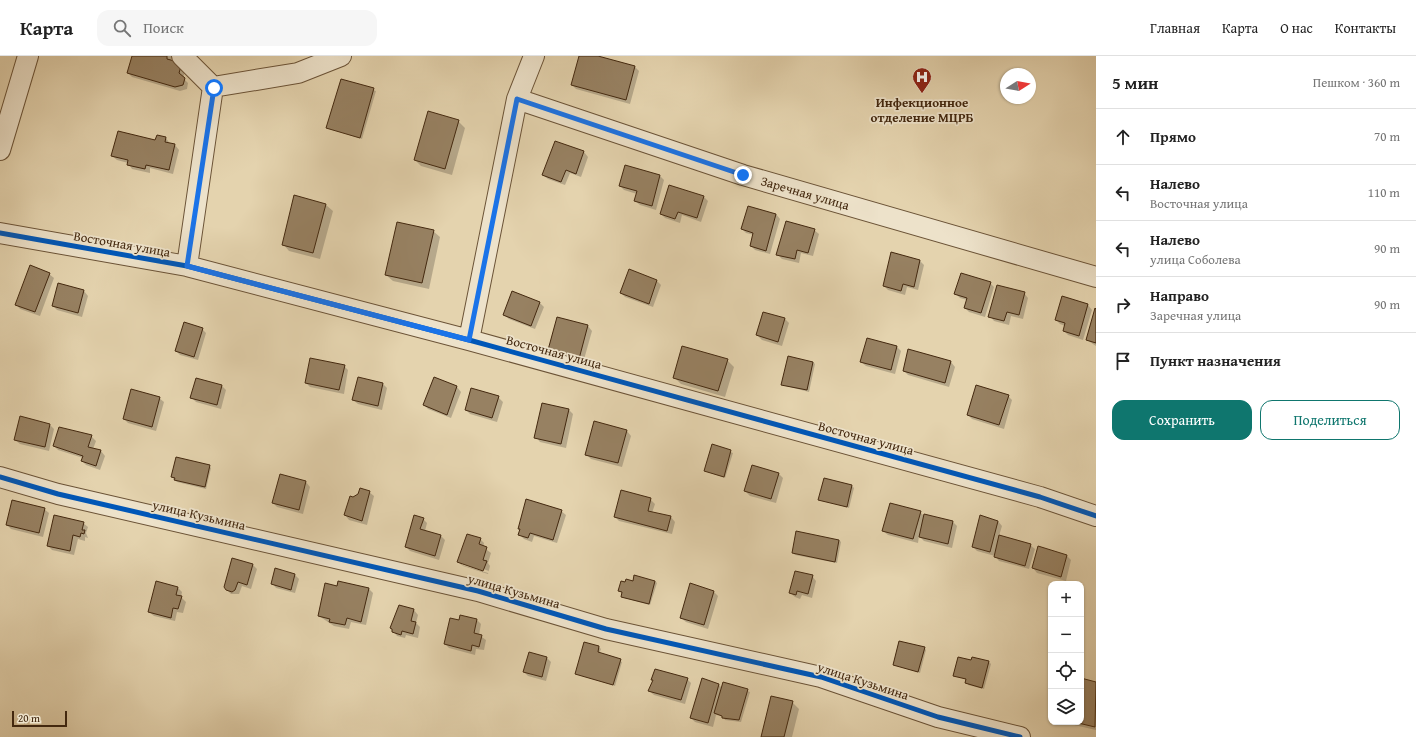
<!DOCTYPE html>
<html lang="ru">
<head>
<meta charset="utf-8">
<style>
	:root { --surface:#fff; --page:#f6f6f6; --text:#222; --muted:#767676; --line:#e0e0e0; --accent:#0f766e }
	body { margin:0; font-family:"Gentium Book Plus",serif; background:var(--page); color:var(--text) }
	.controls { position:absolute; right:12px; bottom:12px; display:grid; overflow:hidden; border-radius:8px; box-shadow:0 1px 3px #0004 }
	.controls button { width:36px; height:36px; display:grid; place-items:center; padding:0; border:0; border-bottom:1px solid var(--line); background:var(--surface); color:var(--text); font:20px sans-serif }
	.compass { position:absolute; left:1000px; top:12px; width:36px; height:36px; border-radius:50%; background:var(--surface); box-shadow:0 1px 3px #0004; rotate:79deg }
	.scale { position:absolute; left:12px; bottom:10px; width:55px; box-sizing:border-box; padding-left:4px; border:2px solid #43280f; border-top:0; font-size:11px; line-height:14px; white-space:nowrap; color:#43280f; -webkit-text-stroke:3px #ede2ca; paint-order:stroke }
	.stop { position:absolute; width:12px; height:12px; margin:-9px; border:3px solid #1a73e8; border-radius:50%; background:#fff }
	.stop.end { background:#1a73e8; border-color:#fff; box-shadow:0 1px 4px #0008 }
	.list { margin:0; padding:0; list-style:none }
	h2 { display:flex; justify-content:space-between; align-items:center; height:52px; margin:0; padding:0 16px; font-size:17px }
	h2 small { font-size:13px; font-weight:400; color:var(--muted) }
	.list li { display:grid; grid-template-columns:26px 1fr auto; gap:12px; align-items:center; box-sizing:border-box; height:56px; padding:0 16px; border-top:1px solid var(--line) }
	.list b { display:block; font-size:15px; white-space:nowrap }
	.list p { margin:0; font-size:13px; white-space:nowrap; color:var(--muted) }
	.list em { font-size:13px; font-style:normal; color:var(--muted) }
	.actions { display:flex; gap:8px; padding:12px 16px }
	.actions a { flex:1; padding:9px 0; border:1px solid var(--accent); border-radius:12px; text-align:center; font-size:14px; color:var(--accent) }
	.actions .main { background:var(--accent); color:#fff }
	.icon { flex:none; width:22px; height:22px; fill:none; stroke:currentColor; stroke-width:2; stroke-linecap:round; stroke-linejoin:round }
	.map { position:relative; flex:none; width:1096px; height:681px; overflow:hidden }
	header { display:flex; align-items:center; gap:24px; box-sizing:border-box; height:56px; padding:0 20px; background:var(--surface); border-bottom:1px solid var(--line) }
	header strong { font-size:19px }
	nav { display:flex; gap:22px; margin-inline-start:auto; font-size:14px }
	.search { width:280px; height:36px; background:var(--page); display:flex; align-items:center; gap:10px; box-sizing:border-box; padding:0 14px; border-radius:12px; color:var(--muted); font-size:15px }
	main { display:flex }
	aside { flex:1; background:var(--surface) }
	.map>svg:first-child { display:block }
	.shadow { fill:#0003; fill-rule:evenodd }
	.building { fill:#978162; stroke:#43280f }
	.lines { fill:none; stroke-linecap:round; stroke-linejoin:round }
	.minor-casing { stroke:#6b5337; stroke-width:22 }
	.minor { stroke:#ede2ca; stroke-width:20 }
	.cycleway-casing { stroke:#ede2ca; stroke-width:8 }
	.cycleway { stroke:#0057b8; stroke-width:5 }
	.route { stroke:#1a73e8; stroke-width:5 }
	.labels { text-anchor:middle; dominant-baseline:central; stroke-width:3.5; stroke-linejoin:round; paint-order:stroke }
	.poi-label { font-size:13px; font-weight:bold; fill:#43280f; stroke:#ede2ca }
	.street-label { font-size:13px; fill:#43280f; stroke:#ede2ca }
</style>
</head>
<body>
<header>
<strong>Карта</strong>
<div class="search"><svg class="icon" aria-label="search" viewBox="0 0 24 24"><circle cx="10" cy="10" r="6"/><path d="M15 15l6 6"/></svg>Поиск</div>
<nav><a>Главная</a><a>Карта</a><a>О нас</a><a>Контакты</a></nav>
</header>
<main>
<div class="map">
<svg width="1096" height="681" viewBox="0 0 1096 681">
	<rect width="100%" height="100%" fill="#e4d3ae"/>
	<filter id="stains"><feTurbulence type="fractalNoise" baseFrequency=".005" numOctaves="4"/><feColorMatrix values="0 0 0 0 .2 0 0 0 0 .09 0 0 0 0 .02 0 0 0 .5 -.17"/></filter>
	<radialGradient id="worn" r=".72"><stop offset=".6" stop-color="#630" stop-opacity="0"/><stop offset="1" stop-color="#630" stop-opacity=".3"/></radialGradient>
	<path class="shadow" d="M133 0H171V5L186 12 183 22 188 27 187 33 180 35 132 21 128 17Z
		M580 0H594L635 11 639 15 630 48 576 33 572 29Z
		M341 24 376 35 362 83 327 72Z
		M458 65 465 72 452 119 421 110 415 104Z
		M157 80 166 82 170 88 175 89 179 94 173 118 150 112V117L132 113 128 107 117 104 112 100 156 85Z
		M556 86 584 96 588 101 581 121 570 117 565 129 548 123 543 119Z
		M625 111 660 120 664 124 656 154 640 149 635 145 637 138 624 134 620 130Z
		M295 140 326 149 333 155 320 203 289 195 283 188Z
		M704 141 708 145 701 166 682 159 680 167 665 162 661 158Z
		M776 158 780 163 770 198 755 194 751 190 754 179 746 177 742 173Z
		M814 174 819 178 813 200 801 197 799 207 782 203 777 198Z
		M433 175 440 181 429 233 393 225 386 219Z
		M892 198 920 205 924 209 918 234 907 231 905 239 888 234 884 230Z
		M49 218 54 222 40 260 20 253 16 248Z
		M657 225 661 229 653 251 625 241 621 237Z
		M990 227 994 231 985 261 969 256 965 252 967 244 960 242 956 238Z
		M84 235 88 240 82 261 57 254 53 250Z
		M1024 237 1028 242 1023 263 1011 260 1009 269 994 265 990 260Z
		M1062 242 1088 249 1092 254 1083 284 1068 279 1064 275 1065 270 1060 268 1056 264Z
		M539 246 544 251 535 273 509 263 504 259Z
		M1096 254V290L1087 284Z
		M558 262 588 270 592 275 583 307 553 298 549 294Z
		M785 263 789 267 782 290 762 284 757 279Z
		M202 273 206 277 198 304 180 299 176 295Z
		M897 291 901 295 895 318 866 310 861 306Z
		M727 304 734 311 725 341 681 328 674 321Z
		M813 306 815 308 809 336 782 329Z
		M951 306 955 311 949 331 908 319 904 315Z
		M344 310 348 314 344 338 310 331 306 327Z
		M358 322 383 328 387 332 382 354 358 348 353 344Z
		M434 322 457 331 461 336 451 362 428 353 424 349Z
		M222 330 226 334 221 353 196 346 192 342Z
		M1008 340 1012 344 1004 373 972 363 968 359Z
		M498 341 503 346 497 366 470 358 466 354Z
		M159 342 164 346 156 375 128 367 124 363Z
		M569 354 573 358 566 392 540 386 536 381Z
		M595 367 627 375 631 380 622 411 591 403 586 398Z
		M50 369 54 373 49 395 20 388 15 384Z
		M91 380 96 385 93 393 101 395 105 400 100 414 86 409 82 405 83 402 58 394 54 390Z
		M713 389 733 397 725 422 705 415Z
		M209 410 211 412 206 433 177 426 172 421Z
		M779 418 783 422 776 447 750 440 745 435Z
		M280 419 306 426 310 431 303 458 277 451 273 447Z
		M852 430 854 432 849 452 819 443Z
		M369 436 374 440 367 469 349 464 345 459 353 442Z
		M650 443 655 448 652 457 671 461 675 466 672 478 619 465 615 461Z
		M44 453 49 457 43 481 11 473 7 469Z
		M561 455 566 459 557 487 534 480 532 486 524 483 519 478 521 474 519 473Z
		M920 456 925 461 953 466 957 470 952 492 924 485 919 480 918 487 888 479 883 475Z
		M981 461 998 465 1002 470 999 480 1030 489 1035 493 1029 513 999 505 995 500 977 495 973 491Z
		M423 463 427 467 425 475 441 480 445 484 439 504 410 495 406 491Z
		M83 467 88 471 86 477 88 482 85 481V485L78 483 74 499 52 494 48 490Z
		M480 483 484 487 483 491 491 497 488 507 490 510 488 518 463 510 458 506ZM462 506 489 515 488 517 462 509Z
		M839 484 841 486 837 507 795 499 793 497Z
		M1038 492 1067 500 1071 504 1066 525 1037 517 1033 512Z
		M253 509 257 513 251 533 242 530 239 538H231L227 534Z
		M295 519 299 523 295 537 276 532 272 527Z
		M812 520 816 525 812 542 802 539 800 543 795 541 790 537Z
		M655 525 657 527 650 549 624 542 623 540V537L619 535 626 527Z
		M691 529 714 536 718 540 708 573 686 566 681 562Z
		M338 531 369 533 373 537 366 569 351 566 349 573 334 570 319 560Z
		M178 532 182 536 181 541 186 546 183 557 177 556 175 565 154 560 149 556Z
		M414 554 418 559 416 567 420 571 418 582 406 579 405 582 397 580 391 572Z
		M461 560 477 564 481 568 479 579 486 584 484 594 476 593 475 599 449 592 445 588 460 565Z
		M585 587 599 591 601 593 599 598 622 606 615 630 576 618Z
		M924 592 926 594 920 617 894 608Z
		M529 597 547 602 551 606 546 625 528 620 524 616Z
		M972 606H989L991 608 984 633 968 629 967 624 954 619Z
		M687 623 691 627 685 648 654 639 649 635 654 625 653 624Z
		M702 623 719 629 722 632 724 627 750 636 741 666 725 664 723 660 716 659 713 671 695 666 691 662Z
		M1081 623 1096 627V674L1074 669 1071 666H1081Z
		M792 646 799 653 792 681H762Z"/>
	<path class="building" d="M132 0H167V3L182 7 179 17 185 22 183 29 175 31 127 17Z
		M579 0H598L635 10 626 44 571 29Z
		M341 23 374 32 360 82 326 72Z
		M428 55 459 64 445 113 414 104Z
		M118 75 155 84 157 79 166 81 165 86 175 88 169 114 146 109 145 113 127 109 128 104 111 100Z
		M555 85 584 95 576 118 566 114 561 126 542 119Z
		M625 109 660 119 652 150 634 145 637 135 619 130Z
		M669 129 704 140 697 162 678 156 675 163 660 158Z
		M294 139 326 148 313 197 282 189Z
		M748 150 776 158 766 195 750 190 753 177 741 173Z
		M786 165 815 173 808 197 797 194 795 203 776 199Z
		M397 166 434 174 422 227 385 219Z
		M891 196 920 204 914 231 903 228 901 235 883 230Z
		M30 209 50 217 35 256 15 249Z
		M629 213 657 224 649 248 620 237Z
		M961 217 991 226 981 257 964 252 967 242 954 238Z
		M58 227 84 234 78 257 52 250Z
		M997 229 1025 236 1019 259 1007 256 1004 265 988 261Z
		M512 235 540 246 531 270 503 259Z
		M1062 240 1088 248 1079 280 1063 275 1065 267 1055 264Z
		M1095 252 1096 253V287L1086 284Z
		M763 256 785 262 778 286 756 279Z
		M557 261 588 269 579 303 548 294Z
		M184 266 203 272 194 301 175 295Z
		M867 282 897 290 891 314 860 306Z
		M682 290 728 303 718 335 673 322Z
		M908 293 951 305 945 327 903 315Z
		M788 300 813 306 807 334 781 329Z
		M310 302 345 309 339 334 305 327Z
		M358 321 383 327 378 350 352 344Z
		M434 321 457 330 447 359 423 349Z
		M196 322 222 329 217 349 190 342Z
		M976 329 1009 339 999 369 967 359Z
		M471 332 499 340 492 362 465 354Z
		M131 333 160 341 152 371 123 363Z
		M542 347 569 353 561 388 534 382Z
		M20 360 50 368 45 391 14 384Z
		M594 365 627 374 618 407 585 399Z
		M59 371 92 379 88 391 101 394 96 410 81 405 83 400 53 390Z
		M712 388 731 394 724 421 704 415Z
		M176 401 210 409 205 431 174 424 175 422 171 421Z
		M752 409 779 417 771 443 744 435Z
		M280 418 306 425 299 454 272 447Z
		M824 422 852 429 847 451 818 444Z
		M360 432 370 435 362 465 344 459 350 440 353 441 358 438Z
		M621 434 651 442 648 455 671 460 667 475 614 461Z
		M526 443 562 454 553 484 530 477 528 482 518 479 520 473H518Z
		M12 444 45 452 39 477 6 469Z
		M890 447 921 455 913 483 882 475Z
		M924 458 953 465 948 488 919 481Z
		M54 459 84 466 82 474H85L84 478 81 477 80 481 73 479 70 495 47 490Z
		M414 459 424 462 420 473 441 479 435 500 405 491Z
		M980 459 998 465 990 496 972 491Z
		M796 475 839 484 835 506 792 497Z
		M467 478 481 482 479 488 487 491 483 504 487 505 483 515 457 506Z
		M999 479 1031 488 1025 510 994 501Z
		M1038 490 1067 499 1061 521 1032 512Z
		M232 502 253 508 247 529 238 526 235 534 232 536 226 534 224 531Z
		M275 512 295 518 291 534 271 528Z
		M795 515 813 519 808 538 797 535 796 539 789 537Z
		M634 519 655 525 649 548 621 541 622 536 618 535 621 525 625 526 626 523 633 525Z
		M156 525 178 531 176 539 182 540 178 553 173 552 171 562 148 556Z
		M338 525 369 532 361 566 347 562 345 569 329 566 330 563 318 560 325 527 337 530Z
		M690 527 714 535 704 569 680 562Z
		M399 549 414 553 411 565 416 566 413 578 402 575 401 579 392 576V573L390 572Z
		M460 559 477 563 474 577 482 579 479 591 472 589 471 595 444 588 450 562 459 564Z
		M899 585 925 591 918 616 893 609Z
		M584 586 599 590 598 596 621 603 613 629 575 618Z
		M529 596 547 601 542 621 523 616Z
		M958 601 971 604 972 601 989 605 982 632 965 627 966 623 953 620Z
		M655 613 688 622 681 644 648 635 653 624H651Z
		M702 622 719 628 708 667 690 662Z
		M1081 622 1096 626 1095 671 1074 666H1081Z
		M723 626 748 633 739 664 722 662V660L714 657Z
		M771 640 793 645 784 681H761Z"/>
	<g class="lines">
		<defs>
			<path id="minor" d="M182 0 213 31 298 17 341 0
				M517 43 743 119 1096 221
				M0 94 28 0
				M0 177 187 210 469 284 1040 441 1096 460
				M187 210 213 31
				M469 284 517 43 534 0
				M0 421 58 438 478 535 606 573 821 621 938 661 1020 681"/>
		</defs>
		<use href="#minor" class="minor-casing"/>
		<use href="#minor" class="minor"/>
		<defs>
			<path id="cycleway" d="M0 177 187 210 469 284 1040 441 1096 460
				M0 421 58 438 478 535 606 573 821 621 938 661 1020 681"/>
		</defs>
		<use href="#cycleway" class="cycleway-casing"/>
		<use href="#cycleway" class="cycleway"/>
	</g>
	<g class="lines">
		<path class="route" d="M214 32 187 210 469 284 517 43 743 119"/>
	</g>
	<defs>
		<symbol id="hospital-pin" viewBox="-11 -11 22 30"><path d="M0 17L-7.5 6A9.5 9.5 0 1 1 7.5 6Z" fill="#8f2418" stroke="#ede2ca"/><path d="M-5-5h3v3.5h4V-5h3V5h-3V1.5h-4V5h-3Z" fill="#fff"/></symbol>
	</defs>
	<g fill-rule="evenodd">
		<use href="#hospital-pin" x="911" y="10" width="22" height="30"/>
	</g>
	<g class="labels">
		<g class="poi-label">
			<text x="922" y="46">Инфекционное<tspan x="922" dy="15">отделение МЦРБ</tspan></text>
		</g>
		<g class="street-label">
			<text transform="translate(805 137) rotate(16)">Заречная улица</text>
			<text transform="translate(122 188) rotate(10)">Восточная улица</text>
			<text transform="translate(554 296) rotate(15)">Восточная улица</text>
			<text transform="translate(866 382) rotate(15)">Восточная улица</text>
			<text transform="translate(199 459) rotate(13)">улица Кузьмина</text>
			<text transform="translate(514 535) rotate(16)">улица Кузьмина</text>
			<text transform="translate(863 625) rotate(18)">улица Кузьмина</text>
		</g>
	</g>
	<rect width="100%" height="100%" filter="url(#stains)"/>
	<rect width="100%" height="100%" fill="url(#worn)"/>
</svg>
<div class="controls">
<button>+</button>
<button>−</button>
<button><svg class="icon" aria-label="locate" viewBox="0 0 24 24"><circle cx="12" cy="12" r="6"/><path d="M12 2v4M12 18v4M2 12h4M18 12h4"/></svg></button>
<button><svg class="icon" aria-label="layers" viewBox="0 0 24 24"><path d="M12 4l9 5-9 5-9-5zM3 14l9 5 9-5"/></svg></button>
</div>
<svg class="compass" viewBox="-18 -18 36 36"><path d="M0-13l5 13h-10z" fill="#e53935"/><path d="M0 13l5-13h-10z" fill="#767676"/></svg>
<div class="scale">20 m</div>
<div class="stop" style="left:214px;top:32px"></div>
<div class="stop end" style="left:743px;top:119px"></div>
</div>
<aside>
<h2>5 мин<small>Пешком · 360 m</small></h2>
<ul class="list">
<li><svg class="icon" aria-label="ahead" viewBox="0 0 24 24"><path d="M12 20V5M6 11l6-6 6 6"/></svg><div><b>Прямо</b></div><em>70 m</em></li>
<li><svg class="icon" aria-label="left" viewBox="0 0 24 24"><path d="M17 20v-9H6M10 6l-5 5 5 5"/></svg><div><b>Налево</b><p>Восточная улица</p></div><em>110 m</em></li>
<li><svg class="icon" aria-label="left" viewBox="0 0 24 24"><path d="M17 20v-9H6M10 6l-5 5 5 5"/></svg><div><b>Налево</b><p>улица Соболева</p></div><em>90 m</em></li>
<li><svg class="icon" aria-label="right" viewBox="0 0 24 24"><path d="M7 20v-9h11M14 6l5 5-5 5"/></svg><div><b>Направо</b><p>Заречная улица</p></div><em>90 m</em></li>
<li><svg class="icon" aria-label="arrive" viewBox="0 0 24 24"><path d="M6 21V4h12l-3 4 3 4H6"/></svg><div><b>Пункт назначения</b></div></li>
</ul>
<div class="actions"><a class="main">Сохранить</a><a>Поделиться</a></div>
</aside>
</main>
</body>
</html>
